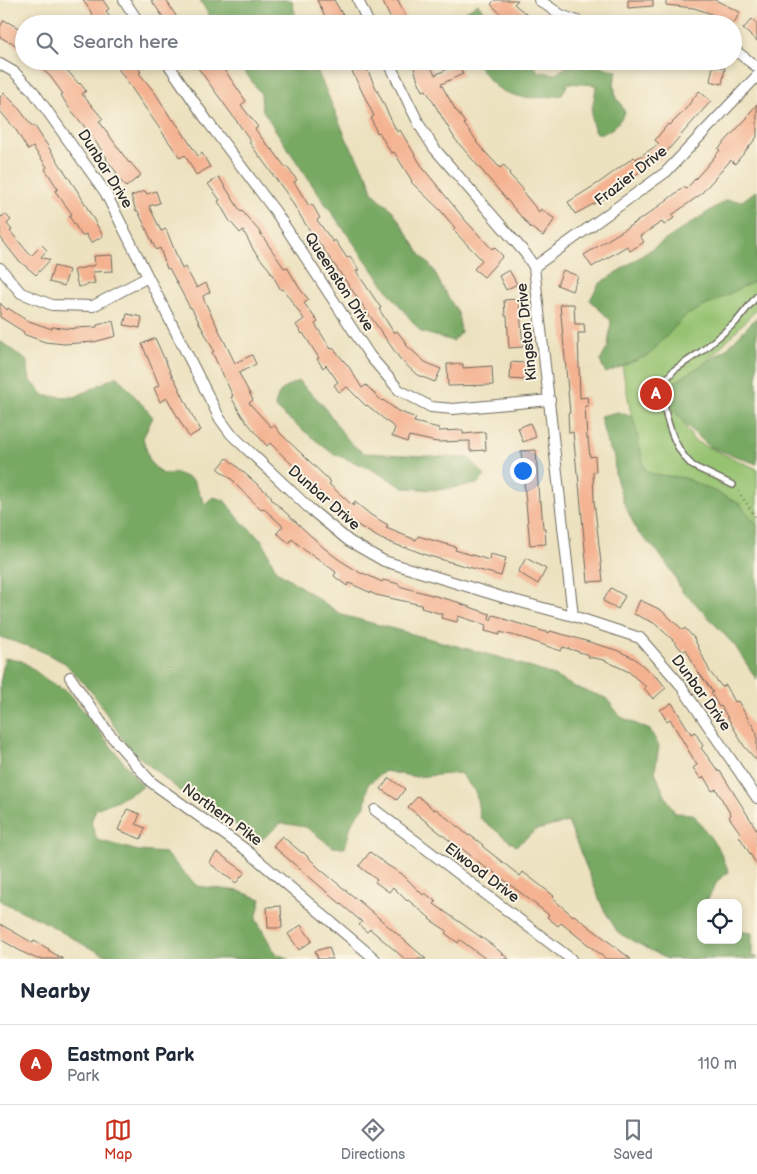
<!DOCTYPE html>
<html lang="en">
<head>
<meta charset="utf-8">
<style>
	:root { --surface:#fff; --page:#f2f2f3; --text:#1f2937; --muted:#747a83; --line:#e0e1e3; --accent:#c8321e }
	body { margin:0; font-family:"Balsamiq Sans",sans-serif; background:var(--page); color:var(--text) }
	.controls { position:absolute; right:15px; bottom:15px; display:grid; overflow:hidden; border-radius:10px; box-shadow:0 2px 8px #0003 }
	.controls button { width:45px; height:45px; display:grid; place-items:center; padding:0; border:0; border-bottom:1px solid var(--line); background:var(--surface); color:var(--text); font:25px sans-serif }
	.you { position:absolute; left:522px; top:470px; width:18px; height:18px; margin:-12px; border:4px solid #fff; border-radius:50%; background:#1a73e8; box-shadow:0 0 0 8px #1a73e833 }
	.badge { display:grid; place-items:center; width:32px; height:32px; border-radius:50%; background:var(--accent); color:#fff; font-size:16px; font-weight:700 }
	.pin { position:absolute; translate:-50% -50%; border:2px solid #fff; box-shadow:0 1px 5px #0006 }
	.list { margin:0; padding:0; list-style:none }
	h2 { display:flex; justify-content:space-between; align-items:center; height:65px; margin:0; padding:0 20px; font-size:21px }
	h2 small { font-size:16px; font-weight:400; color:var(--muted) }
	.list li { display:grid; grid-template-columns:32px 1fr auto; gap:15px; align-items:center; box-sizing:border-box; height:80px; padding:0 20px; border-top:1px solid var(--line) }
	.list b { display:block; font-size:19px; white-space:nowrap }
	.list p { margin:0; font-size:16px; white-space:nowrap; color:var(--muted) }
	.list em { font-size:16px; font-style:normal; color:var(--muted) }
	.icon { flex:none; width:28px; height:28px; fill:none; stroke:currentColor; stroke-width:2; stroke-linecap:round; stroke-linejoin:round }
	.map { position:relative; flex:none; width:757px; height:959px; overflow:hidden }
	.search { position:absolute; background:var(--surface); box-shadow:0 2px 8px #0003; left:15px; right:15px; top:15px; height:55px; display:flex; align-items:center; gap:12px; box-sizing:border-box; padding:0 18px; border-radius:28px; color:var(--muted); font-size:19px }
	.sheet { height:145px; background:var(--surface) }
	nav { display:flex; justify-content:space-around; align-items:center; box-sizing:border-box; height:70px; border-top:1px solid var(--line); background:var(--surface); font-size:14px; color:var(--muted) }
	nav a { display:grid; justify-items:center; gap:2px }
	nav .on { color:var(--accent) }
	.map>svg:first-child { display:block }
	.green { fill:#96c371; stroke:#60774e }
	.forest { fill:#78a963; stroke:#526a47 }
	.building { fill:#f4b291 }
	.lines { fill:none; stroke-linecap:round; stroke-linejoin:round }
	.lane-casing { stroke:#6f6b5f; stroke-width:8 }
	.street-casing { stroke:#6f6b5f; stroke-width:12 }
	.path { stroke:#6f6b5f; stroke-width:2; stroke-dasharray:1 4; stroke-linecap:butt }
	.lane { stroke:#fff; stroke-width:5 }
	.street { stroke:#fff; stroke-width:10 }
	.labels { text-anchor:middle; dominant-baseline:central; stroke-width:4; stroke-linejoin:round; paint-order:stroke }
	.street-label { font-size:15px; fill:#2b2b2b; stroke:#fcf5e5 }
</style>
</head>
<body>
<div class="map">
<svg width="757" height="959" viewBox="0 0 757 959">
	<rect width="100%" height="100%" fill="#fcf5e5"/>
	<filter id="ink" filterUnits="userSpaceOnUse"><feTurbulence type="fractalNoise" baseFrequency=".02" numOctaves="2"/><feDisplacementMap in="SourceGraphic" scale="10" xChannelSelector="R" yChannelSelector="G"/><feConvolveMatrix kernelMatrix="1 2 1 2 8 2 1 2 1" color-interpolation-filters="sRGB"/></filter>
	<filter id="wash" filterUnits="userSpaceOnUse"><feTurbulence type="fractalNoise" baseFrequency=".0096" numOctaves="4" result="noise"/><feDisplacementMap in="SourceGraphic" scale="20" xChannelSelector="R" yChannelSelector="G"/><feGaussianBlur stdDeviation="1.12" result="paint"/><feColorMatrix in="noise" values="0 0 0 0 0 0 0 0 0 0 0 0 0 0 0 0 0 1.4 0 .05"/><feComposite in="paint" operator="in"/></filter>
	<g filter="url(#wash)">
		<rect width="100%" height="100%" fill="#ece2c0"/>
		<path class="green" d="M757 247V309L692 377 677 411 694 441 757 469V535L643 477 622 366Z"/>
		<path class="forest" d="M200 0H292L296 18 288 24H214Z
			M478 4 495 24H455L464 12Z
			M237 61H290L294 70 318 72 347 140 368 177 372 192 393 211 420 254 433 269 443 289 458 313 461 332 453 341 421 332 391 295 319 195 282 140 262 109 261 94Z
			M475 61H530L539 72 556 74C559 72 563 68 567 67 581 62 602 67 617 71L614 83 616 99 620 102 625 113C618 123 610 135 597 133 586 119 595 103 596 85L568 83 562 95C538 99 510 101 492 83 486 77 481 68 475 61Z
			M757 190V280L685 316 649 355 606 373 600 361 608 347 611 321 590 300 599 284 726 200 742 201Z
			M757 317V464L710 447 690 429 668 404 669 386 726 349Z
			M0 341 27 361 30 380 45 396 75 397 117 376 153 417 143 438 150 462 162 474 177 473 193 480 205 504 213 497 224 500 241 521 262 540 276 570 342 615 505 659 550 674 575 687 606 698 621 717 650 730 659 746 655 771 663 792 675 813 693 814 719 849 729 872 718 880 706 903H701V940H738V931L752 933V956L757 957V959H667L618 933 603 908 568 822 536 830 516 846 480 818 476 793 460 773 416 777 385 771 368 784 365 806 352 822 345 848 333 847 306 827 281 823 259 842 224 816 179 790 129 749 95 696 65 663 39 650 0 637Z
			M299 381C306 389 314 395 321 403 336 420 343 441 364 453L469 458 485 476 477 484 438 490 404 488 373 470 332 453 275 408C277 392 283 387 299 381Z
			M618 412 633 417 645 470 652 474 685 478 714 491 740 504 757 525V680L735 646 694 602 682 592 674 575 658 552 638 533 623 501 615 474 614 456 607 444 600 416Z
			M5 658 22 661 47 680 70 694 143 787 118 800 96 809 91 822 97 840 139 851 165 853 197 886 239 891 261 899 256 919 275 953 289 959H115L86 946 41 920 0 901V683Z"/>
		<g id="blocks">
			<path class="building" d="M83 0H103L109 9 106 11 114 24H99Z
				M151 0H166L181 24H168Z
				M317 0H334L348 24H327L323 18 325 17Z
				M382 0H398L409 24H393Z
				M495 0H518L514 4 538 24H510L491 4Z
				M628 0H653V6L628 8Z
				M666 0H715L740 12 734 23H731L709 13 694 8 666 5Z
				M752 19 757 24V41L743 29Z
				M4 20 24 31V52L10 41 9 42 0 37V27Z
				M33 61H59L79 84 80 83 86 91 82 94 103 119 99 121 129 163 130 162 141 175 126 187 115 174 117 173 106 159 107 158 88 131 67 105 61 95 63 94 50 76Z
				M127 61H133L141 72 139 73 156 94 172 120 173 119 181 130 198 156 202 153 210 167 196 175 185 155 180 158 117 67Z
				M193 61H217L228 75 246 101 241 105 258 127 255 129 271 150 272 149 286 168 287 167 297 180 294 182 309 206 312 204 320 218 317 220 333 242 335 240 347 258 350 256 359 270 356 271 381 308 379 309 394 333 397 331 407 344 406 345 425 362 441 369 435 382 417 375 400 359 320 244 306 225 287 194 249 142 251 141Z
				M347 61H363L397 132 400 130 423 168 465 220 492 249 494 247 503 256 484 277 474 269 482 260 453 230 455 228 441 211 411 182 412 181 394 152 391 153 379 132 377 133 371 118 374 116Z
				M412 61H428L435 75 458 64 463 74 441 84 456 111H457L465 123 464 124 477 141 476 142 500 168 504 165 510 173 509 174 524 190 522 191 539 212 541 209 555 219 543 236 530 227 455 139 426 90 423 91 417 78Z
				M713 66 725 68 722 84 710 81Z
				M699 91 711 101 660 159 643 169 614 193 575 214 568 202 600 182 634 157 636 159 659 144 655 140 668 124 670 125 684 111Z
				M4 93 17 106 32 126 34 125 80 195 103 236 91 243 86 234 82 236 69 216 72 214 55 191 58 189 45 169 47 167 33 147 28 150 16 130 0 111V97Z
				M757 104V137L735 164 731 160 700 195 672 215 674 218 664 225 662 222 640 236 644 242 630 251 627 246 592 267 584 255 647 215 684 187 686 189 706 167 720 150 718 149 748 117 747 116Z
				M219 177 241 212 242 211 259 231 284 268 287 267 300 289 309 300 304 303 318 322 315 324 331 349 333 348 349 367 362 388 366 385 382 401 383 400 398 411 416 418 414 422 439 428V431L463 430V434L485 432 486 450 470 451V441L437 442 409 436 407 442 392 436 395 428 367 405 366 406 347 387 339 392 334 385 338 382 326 365 323 368 317 359 319 358 303 333 302 334 296 325 304 319 283 289 281 290 269 269 254 251 243 230 240 233 229 220 218 201 220 200 208 184Z
				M145 191 147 194 156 191 160 203 149 206 161 231 166 229 182 269 185 267 197 288 206 283 210 292 203 296 204 300 235 363 252 355 256 364 239 373 253 400 249 403 271 427 274 425 280 433 331 482 329 484 353 506 355 502 371 515 388 525 386 528 416 540 418 536 456 547 455 550 489 560 490 554 506 558 501 576 429 556 405 547V548L381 539 359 526 339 510 309 482V481L270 443 267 446 260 438 242 416 231 397 233 396 212 352 214 351 191 307 190 308 169 268 167 269 160 248 156 250 138 211H136L131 196Z
				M5 214 11 220 7 224 12 230 10 231 31 256 42 245 47 250 41 257 50 260 36 275 17 259 0 237V215L2 217Z
				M112 255 113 271 92 272 95 283 78 287 74 270 95 265 94 256Z
				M54 266 69 270 64 286 49 282Z
				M509 270 517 284 506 290 499 276Z
				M563 270 578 276 572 291 557 285Z
				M519 299 523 347 509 348 507 316H505L504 300Z
				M0 303 7 310 8 308 26 320 52 329V327L74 329V328L97 327V325L113 321 116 336 94 342 64 344 45 342 23 334 24 332 0 317Z
				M560 304H574L575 324H584L585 333H578L580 398 587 397 588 406H585L587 438H588L590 457 595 456 596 472H593L594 500 603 581 588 582 578 473H577L573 432 569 433 568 413H570Z
				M127 314 142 317 140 328 124 325Z
				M155 338 173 378H174L193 417 201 430 189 437 167 398 160 402 154 388 159 385 142 344Z
				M511 362 526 363 525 380 510 379Z
				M447 364H463V368L492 366 493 385 448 386Z
				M530 423 536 437 523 442 518 428Z
				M536 450 539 502H541L543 528H545L546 544 530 545 521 451Z
				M227 458 272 497 271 499 324 548 338 559 362 574 363 573 382 582 383 580 399 584V586L461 603V604L490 614 489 619 491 620 493 615 504 618V619L549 633 550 631 569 636 616 650 634 658 657 678H658L666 688 653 699 644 688 646 687 629 672 604 660 588 657 589 655 563 647 561 651 523 638 500 632V635L485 631 486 625 458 616 457 622 441 618 442 614 421 608 422 605 376 595 349 583 347 586 334 576 336 572 310 553 309 554 292 539 289 543 277 533 283 526 263 508 261 509 234 483 235 482 218 469Z
				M526 558 546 569 538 584 518 572Z
				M611 588 625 596 618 609 603 601Z
				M640 600 661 610 683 630 685 628 694 638 710 672 722 687 726 685 735 702 738 701 751 724H752L757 734V761L744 746 721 706 719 707 711 693 713 692 696 669 686 649 683 652 673 640 654 623 634 614Z
				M672 703 691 734 695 732 703 746 701 748 719 772 720 771 757 830V865L739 836 741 834 729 817 731 815 716 789 712 791 704 777 701 779 693 768 697 765 670 719 667 721 660 710Z
				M389 778 405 789 397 800 381 789Z
				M418 796 434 810 436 809 469 836 470 835 483 845 482 846 520 876 523 872 554 896 552 898 573 916 574 915 631 959H606L561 923 558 926 547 917 549 915 530 900 491 870 490 871 456 844 455 845 408 807Z
				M127 809 140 814 136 824 145 828 141 839 118 830Z
				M282 836 302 853 303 852 321 870 364 905 426 959H405L370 929 367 932 359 925 362 922 273 846Z
				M217 852 245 872 236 883 209 863Z
				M370 852 387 865 402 874 423 895 425 893 436 902 434 904 492 945 509 959H486L460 940 458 943 445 933 447 931 429 919 430 918 408 900 407 901 393 887 389 892 375 882 377 880 359 866Z
				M281 906 282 928H268L267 907Z
				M0 924 33 943 34 941 49 949 48 950 63 959H37L22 952 0 939Z
				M301 925 312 941 299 950 288 934Z
				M329 947 333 959H318L315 951Z"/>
		</g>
	</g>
	<g filter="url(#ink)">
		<use href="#blocks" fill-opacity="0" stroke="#6f6b5f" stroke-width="1"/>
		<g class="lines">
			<defs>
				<path id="lane" d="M733 485 693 466C672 448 663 411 662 384L674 370 702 351 736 322 757 296"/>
				<path id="street" d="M124 0 140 24
					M358 0 369 24
					M539 0 561 15 585 24
					M733 49 757 67
					M166 61 208 122 275 211 370 356 399 390 431 407 453 409 550 400
					M388 61 420 126 434 148 525 253 534 267 573 616
					M0 64 14 72 33 91 105 192 220 419 231 434 309 508 349 541 384 561 502 597 573 616 640 638 679 683 757 798
					M534 267 666 172 757 76
					M0 268 21 293 52 305 93 306 148 277
					M70 677 107 731 151 782 245 849 375 959
					M375 810 571 959"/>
			</defs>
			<use href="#lane" class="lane-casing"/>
			<use href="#street" class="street-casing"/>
			<path class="path" d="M738 491 757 519"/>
			<use href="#lane" class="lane"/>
			<use href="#street" class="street"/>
		</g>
	</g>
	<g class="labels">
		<g class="street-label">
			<text transform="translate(105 169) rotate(58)">Dunbar Drive</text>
			<text transform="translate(631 176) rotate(-38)">Frazier Drive</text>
			<text transform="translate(339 282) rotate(57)">Queenston Drive</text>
			<text transform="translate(527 332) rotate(-96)">Kingston Drive</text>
			<text transform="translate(324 498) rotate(41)">Dunbar Drive</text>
			<text transform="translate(701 693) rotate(54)">Dunbar Drive</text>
			<text transform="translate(222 815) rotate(36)">Northern Pike</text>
			<text transform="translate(482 873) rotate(37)">Elwood Drive</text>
		</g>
	</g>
</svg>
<div class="controls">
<button><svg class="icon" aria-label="locate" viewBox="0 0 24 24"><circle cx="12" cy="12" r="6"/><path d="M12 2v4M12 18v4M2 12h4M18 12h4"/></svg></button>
</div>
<div class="you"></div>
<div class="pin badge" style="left:656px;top:394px">A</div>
<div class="search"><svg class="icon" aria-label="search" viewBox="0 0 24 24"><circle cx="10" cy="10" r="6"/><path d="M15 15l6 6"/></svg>Search here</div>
</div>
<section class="sheet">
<h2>Nearby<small></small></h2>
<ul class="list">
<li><span class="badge">A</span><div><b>Eastmont Park</b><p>Park</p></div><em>110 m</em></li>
</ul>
</section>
<nav>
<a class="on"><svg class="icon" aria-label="map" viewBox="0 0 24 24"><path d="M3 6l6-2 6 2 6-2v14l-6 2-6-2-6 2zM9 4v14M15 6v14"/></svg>Map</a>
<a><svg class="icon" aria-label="directions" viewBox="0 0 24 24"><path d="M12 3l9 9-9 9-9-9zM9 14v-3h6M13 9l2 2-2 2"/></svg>Directions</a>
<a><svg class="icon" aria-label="saved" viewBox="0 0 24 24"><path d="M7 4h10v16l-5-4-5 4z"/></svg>Saved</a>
</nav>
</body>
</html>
